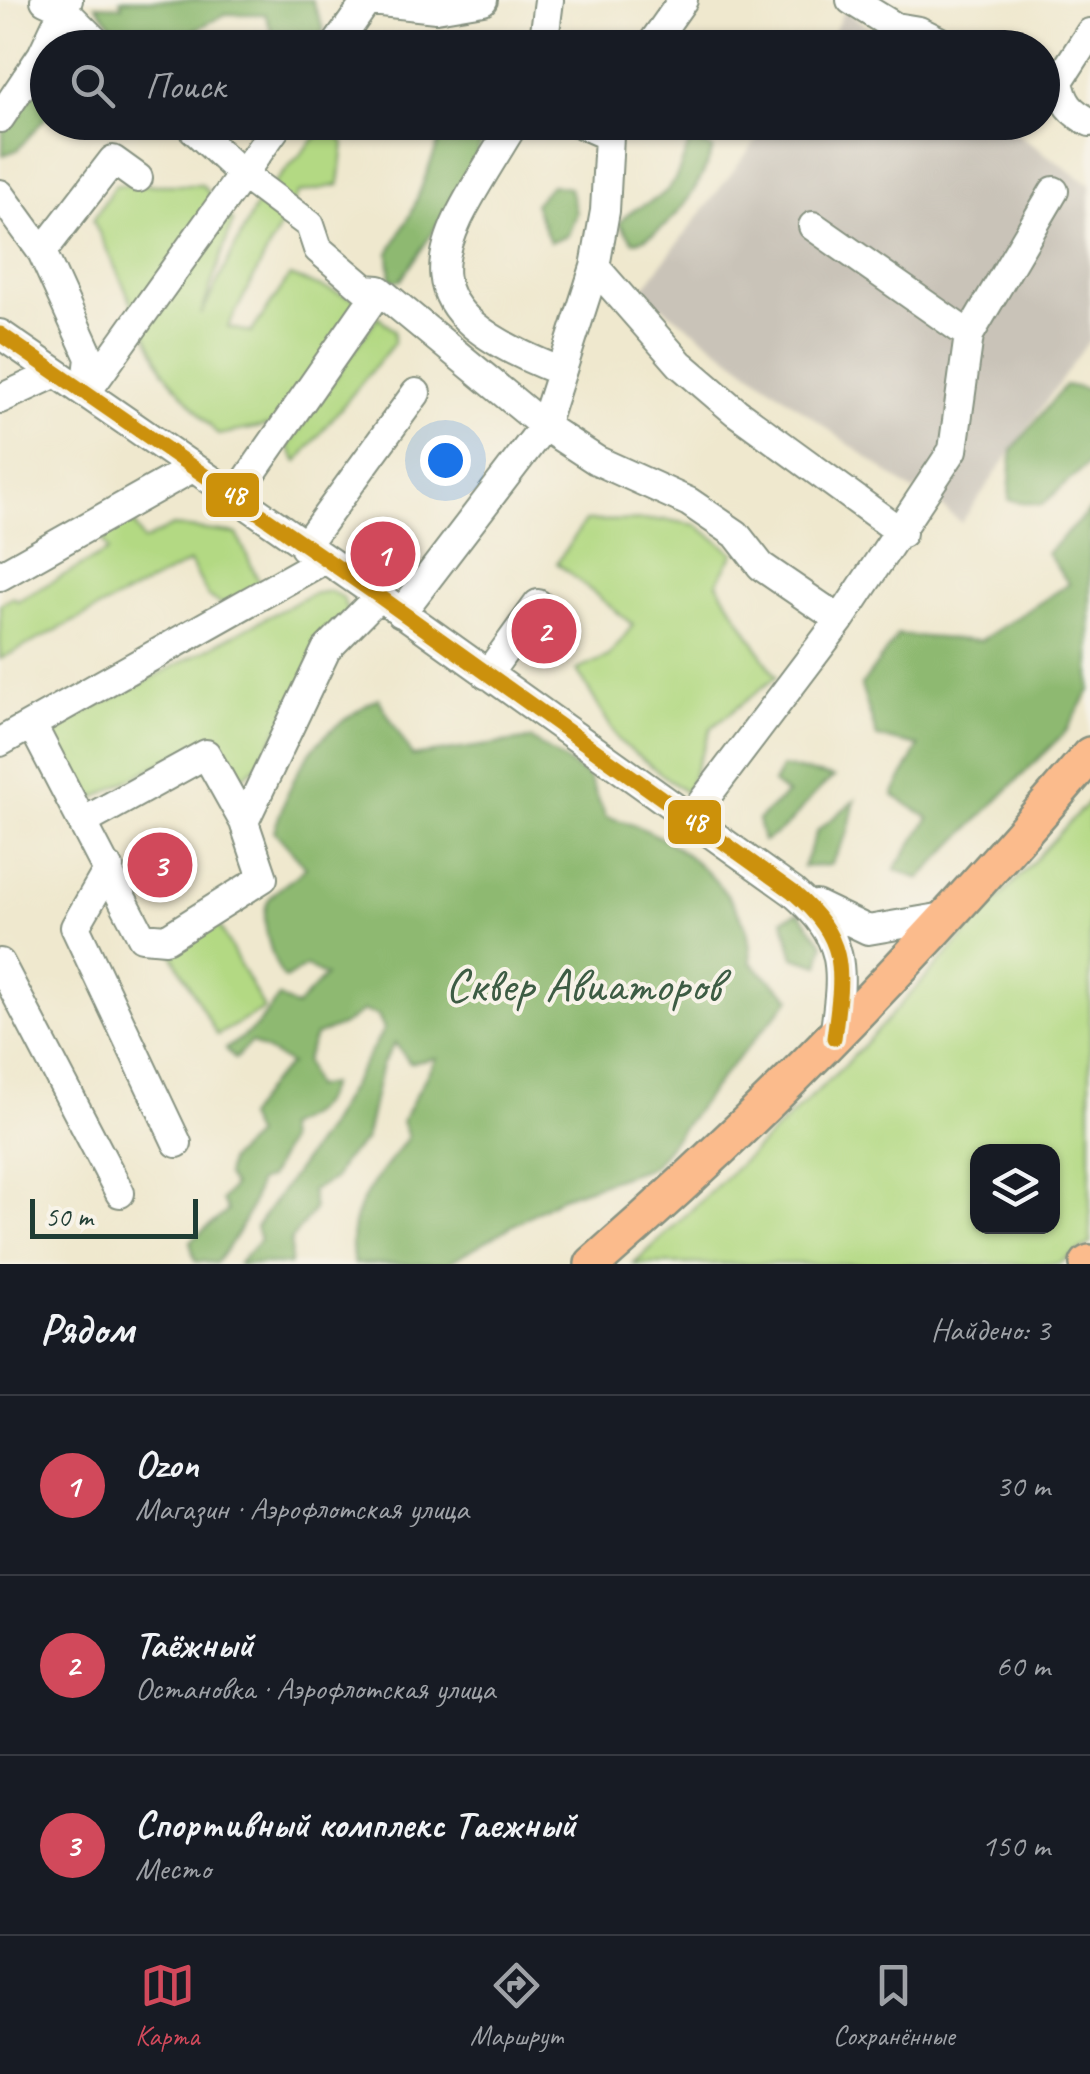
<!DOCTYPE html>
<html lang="ru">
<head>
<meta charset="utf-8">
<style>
	:root { --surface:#171b24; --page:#20242c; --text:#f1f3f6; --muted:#9ea1a6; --line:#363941; --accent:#d1495b }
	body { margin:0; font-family:Caveat,sans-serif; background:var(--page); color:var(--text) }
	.controls { position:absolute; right:30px; bottom:30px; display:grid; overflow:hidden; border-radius:20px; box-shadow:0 2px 8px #0004 }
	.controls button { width:90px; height:90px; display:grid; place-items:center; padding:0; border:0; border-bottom:2px solid var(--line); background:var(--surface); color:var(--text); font:50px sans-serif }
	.scale { position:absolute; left:30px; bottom:25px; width:168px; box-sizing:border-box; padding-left:10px; border:5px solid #1f3d34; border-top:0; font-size:28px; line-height:35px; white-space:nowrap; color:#1f3d34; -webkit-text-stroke:8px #f7f3e8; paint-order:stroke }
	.you { position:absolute; left:445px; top:460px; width:35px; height:35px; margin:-25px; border:8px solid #fff; border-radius:50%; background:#1a73e8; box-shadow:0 0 0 15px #1a73e833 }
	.badge { display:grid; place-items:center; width:65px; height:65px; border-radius:50%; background:var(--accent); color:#fff; font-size:32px; font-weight:700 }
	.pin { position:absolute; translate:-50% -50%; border:5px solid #fff; box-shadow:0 2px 10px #0006 }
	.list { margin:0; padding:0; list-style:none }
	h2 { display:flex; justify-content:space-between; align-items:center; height:130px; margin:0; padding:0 40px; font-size:42px }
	h2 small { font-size:32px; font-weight:400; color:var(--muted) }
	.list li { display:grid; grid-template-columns:65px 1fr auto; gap:30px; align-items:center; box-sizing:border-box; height:180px; padding:0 40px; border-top:2px solid var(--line) }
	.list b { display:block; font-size:38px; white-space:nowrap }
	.list p { margin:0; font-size:32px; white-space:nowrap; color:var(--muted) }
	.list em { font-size:32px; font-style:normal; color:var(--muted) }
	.icon { flex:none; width:55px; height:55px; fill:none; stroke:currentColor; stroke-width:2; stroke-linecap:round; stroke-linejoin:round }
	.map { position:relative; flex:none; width:1090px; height:1264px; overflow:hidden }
	.search { position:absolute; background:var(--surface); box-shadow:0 2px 8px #0004; left:30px; right:30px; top:30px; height:110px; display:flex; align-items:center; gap:25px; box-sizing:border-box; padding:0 35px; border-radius:55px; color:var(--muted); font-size:38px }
	.sheet { height:670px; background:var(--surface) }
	nav { display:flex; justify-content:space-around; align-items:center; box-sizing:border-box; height:140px; border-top:2px solid var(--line); background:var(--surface); font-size:28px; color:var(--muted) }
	nav a { display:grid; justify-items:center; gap:5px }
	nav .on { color:var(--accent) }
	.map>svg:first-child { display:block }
	.industrial { fill:#c9c3b8 }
	.green { fill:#b3d983; stroke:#698b5c; stroke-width:2.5; fill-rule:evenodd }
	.forest { fill:#8eb971; stroke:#567b52; stroke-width:2.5 }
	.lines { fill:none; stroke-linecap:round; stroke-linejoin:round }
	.minor-casing { stroke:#879281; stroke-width:32 }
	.major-casing { stroke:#879281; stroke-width:40 }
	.minor { stroke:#fff; stroke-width:28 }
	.major { stroke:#fbbb8c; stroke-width:35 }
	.bus-1-casing { stroke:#f7f3e8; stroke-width:22 }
	.bus-1 { stroke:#cc910a; stroke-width:15 }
	.labels { text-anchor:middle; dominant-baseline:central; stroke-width:8; stroke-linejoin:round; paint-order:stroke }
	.park-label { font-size:48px; fill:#3d5c44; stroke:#f7f3e8 }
	.line-badge { stroke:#f7f3e8; stroke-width:4 }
	.badge-label { font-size:28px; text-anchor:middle; font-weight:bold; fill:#fff }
</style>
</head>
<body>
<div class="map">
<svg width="1090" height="1264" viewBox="0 0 1090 1264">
	<rect width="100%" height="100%" fill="#f7f3e8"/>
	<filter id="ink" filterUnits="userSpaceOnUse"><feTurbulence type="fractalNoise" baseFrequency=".01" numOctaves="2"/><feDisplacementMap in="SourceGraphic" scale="20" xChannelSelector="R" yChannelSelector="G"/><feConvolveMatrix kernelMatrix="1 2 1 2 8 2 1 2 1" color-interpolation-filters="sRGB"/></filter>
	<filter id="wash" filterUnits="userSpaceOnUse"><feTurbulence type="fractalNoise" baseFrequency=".0048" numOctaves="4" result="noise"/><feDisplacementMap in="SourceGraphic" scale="40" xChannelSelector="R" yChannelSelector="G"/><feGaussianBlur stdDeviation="2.25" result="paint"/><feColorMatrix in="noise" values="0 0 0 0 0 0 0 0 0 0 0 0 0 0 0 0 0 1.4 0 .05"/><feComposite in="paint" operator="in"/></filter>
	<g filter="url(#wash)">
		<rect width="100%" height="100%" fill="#efe8ce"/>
		<path class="industrial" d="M844 10 897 47 827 48Z
			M770 123H1002L1090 185V339L961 523 919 487 914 492 641 291Z"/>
		<path class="green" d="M329 123 344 143 339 185 298 193 228 327 251 333 290 276 364 302 276 424 218 435 164 372 93 220 115 185H202L233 221 201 315 259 200Z
			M378 316 394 331V343L297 462 288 446Z
			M126 506 143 541 173 526 237 534 260 584 222 604 208 596 190 562 0 659V604L14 597 17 601 108 551 94 524Z
			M668 520 696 525 734 553 717 583 776 677 711 728 686 793 619 741 577 670 609 656 633 625 557 563 585 521Z
			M330 591 343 598 348 614 256 767 237 781 212 737 75 808 50 731 312 594Z
			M1090 800V1244L1058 1264H634L847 1063ZM978 1152H1052V1226H978Z
			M218 924 264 1009 217 1035 170 950Z"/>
		<path class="forest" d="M120 0H312L324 30 311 47H278L265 14H226L162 47H129L96 5 122 6Z
			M47 73V116L17 150 3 155V131Z
			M446 123H498L481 143 470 176 401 280 391 281 389 253 412 212Z
			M691 137 713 149C701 185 672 233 634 242L619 223C634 204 659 204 672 184 681 171 686 151 691 137Z
			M551 185 570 188 576 213 568 235 550 242 534 204Z
			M1065 385 1090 390V462L1042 505 1009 500 1012 451Z
			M1090 510V690L1067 730 919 879 895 869 929 818 893 795 919 746 877 737 861 686 898 635 980 641 1069 584 1047 553Z
			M378 698 412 756 531 739 588 776 606 817C663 829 719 871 745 925 750 936 750 951 751 963L791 998 724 1074 653 1166 562 1197 446 1264H354C343 1208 378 1179 408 1137L402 1121 436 1058 410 1063 395 1043 382 1064 365 1140 343 1161 335 1178 311 1191 314 1210 291 1240 290 1264H238L260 1240 256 1227 326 1129 384 1029 378 1015 363 1011 343 1025 315 1036 305 1061 314 1087 330 1084C323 1109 308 1116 285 1127L287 1141 269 1178 258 1182C252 1213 236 1238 216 1263L195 1261 190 1241 228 1211 222 1201 233 1186 226 1176 229 1160 255 1136 246 1118 271 1082 290 1064 251 1042 235 1059 226 1049 256 1027 279 997 296 1007 325 976 306 966 285 979C273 966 257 914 270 898 279 886 296 879 306 867L274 831C298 760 312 737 378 698Z
			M782 767 834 777C802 800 799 824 763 841L758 820 787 794 773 783Z
			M855 800 848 832 830 865 803 867 817 831Z
			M799 912 824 944 819 965 794 957 783 919Z"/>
	</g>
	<g filter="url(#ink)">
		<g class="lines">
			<defs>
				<path id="minor" d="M45 0 62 8 102 48
					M363 0 436 8 483 0
					M851 0 895 27 919 31 953 48
					M1090 33 1059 81C1063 103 1070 112 1090 122
					M334 48 367 1
					M543 48 549 0
					M649 48 683 0
					M0 118 42 55 68 0
					M186 122 243 175 310 225 318 249 365 289 379 290 544 426 596 460 689 502 736 534 761 566 840 620
					M515 122C439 246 387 304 560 371
					M577 122 609 136
					M0 194 42 252 90 358 86 392
					M813 226 969 335
					M42 252 113 160 138 178
					M595 267 680 364 736 412 902 533
					M0 334 379 596 793 892C849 941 843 969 834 1038
					M86 393 280 122
					M0 399 56 373
					M235 497 379 290
					M304 547 416 393
					M0 576 192 468
					M401 613 544 426 595 267 605 211 609 136 615 122
					M487 675 538 604
					M33 727 142 937 166 939 263 878 244 822 206 754 83 822
					M0 742 323 560
					M691 817 840 620 953 450 969 335 1054 191
					M244 822 326 650 379 596
					M109 868 75 927 177 1143
					M816 905 868 930 950 916
					M0 963 120 1193"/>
				<path id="major" d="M593 1264C773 1108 935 936 1090 755
					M1088 1264 1090 1263"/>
			</defs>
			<use href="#minor" class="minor-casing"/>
			<use href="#major" class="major-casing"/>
			<use href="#minor" class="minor"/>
			<use href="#major" class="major"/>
			<defs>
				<path id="bus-1" d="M0 334 379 596 793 892C849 941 843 969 834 1038"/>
			</defs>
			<use href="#bus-1" class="bus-1-casing"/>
			<use href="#bus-1" class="bus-1"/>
		</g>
	</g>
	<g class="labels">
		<g class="park-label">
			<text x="583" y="985">Сквер Авиаторов</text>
		</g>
	</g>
	<g class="line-badge">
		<rect x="204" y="471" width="57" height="48" rx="10" fill="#cc910a"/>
		<rect x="666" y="798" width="57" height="48" rx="10" fill="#cc910a"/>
	</g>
	<g class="badge-label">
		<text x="233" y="504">48</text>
		<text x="694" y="831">48</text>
	</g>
</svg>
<div class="controls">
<button><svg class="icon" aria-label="layers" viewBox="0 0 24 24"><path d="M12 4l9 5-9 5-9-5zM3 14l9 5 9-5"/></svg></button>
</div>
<div class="scale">50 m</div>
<div class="you"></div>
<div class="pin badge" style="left:383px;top:554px">1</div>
<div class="pin badge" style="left:544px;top:631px">2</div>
<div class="pin badge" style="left:160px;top:865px">3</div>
<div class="search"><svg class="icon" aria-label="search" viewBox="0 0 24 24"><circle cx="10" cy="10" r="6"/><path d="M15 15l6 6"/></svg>Поиск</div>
</div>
<section class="sheet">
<h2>Рядом<small>Найдено: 3</small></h2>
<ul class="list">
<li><span class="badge">1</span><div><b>Ozon</b><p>Магазин · Аэрофлотская улица</p></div><em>30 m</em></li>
<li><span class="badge">2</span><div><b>Таёжный</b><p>Остановка · Аэрофлотская улица</p></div><em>60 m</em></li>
<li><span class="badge">3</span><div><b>Спортивный комплекс Таежный</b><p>Место</p></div><em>150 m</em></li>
</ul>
</section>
<nav>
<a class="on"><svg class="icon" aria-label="map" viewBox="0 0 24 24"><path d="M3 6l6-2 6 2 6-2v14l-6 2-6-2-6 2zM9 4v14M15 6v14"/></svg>Карта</a>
<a><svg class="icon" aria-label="directions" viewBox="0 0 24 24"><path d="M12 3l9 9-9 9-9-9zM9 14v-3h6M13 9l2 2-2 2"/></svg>Маршрут</a>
<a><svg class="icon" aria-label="saved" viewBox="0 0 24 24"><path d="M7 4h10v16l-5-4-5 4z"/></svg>Сохранённые</a>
</nav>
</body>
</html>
